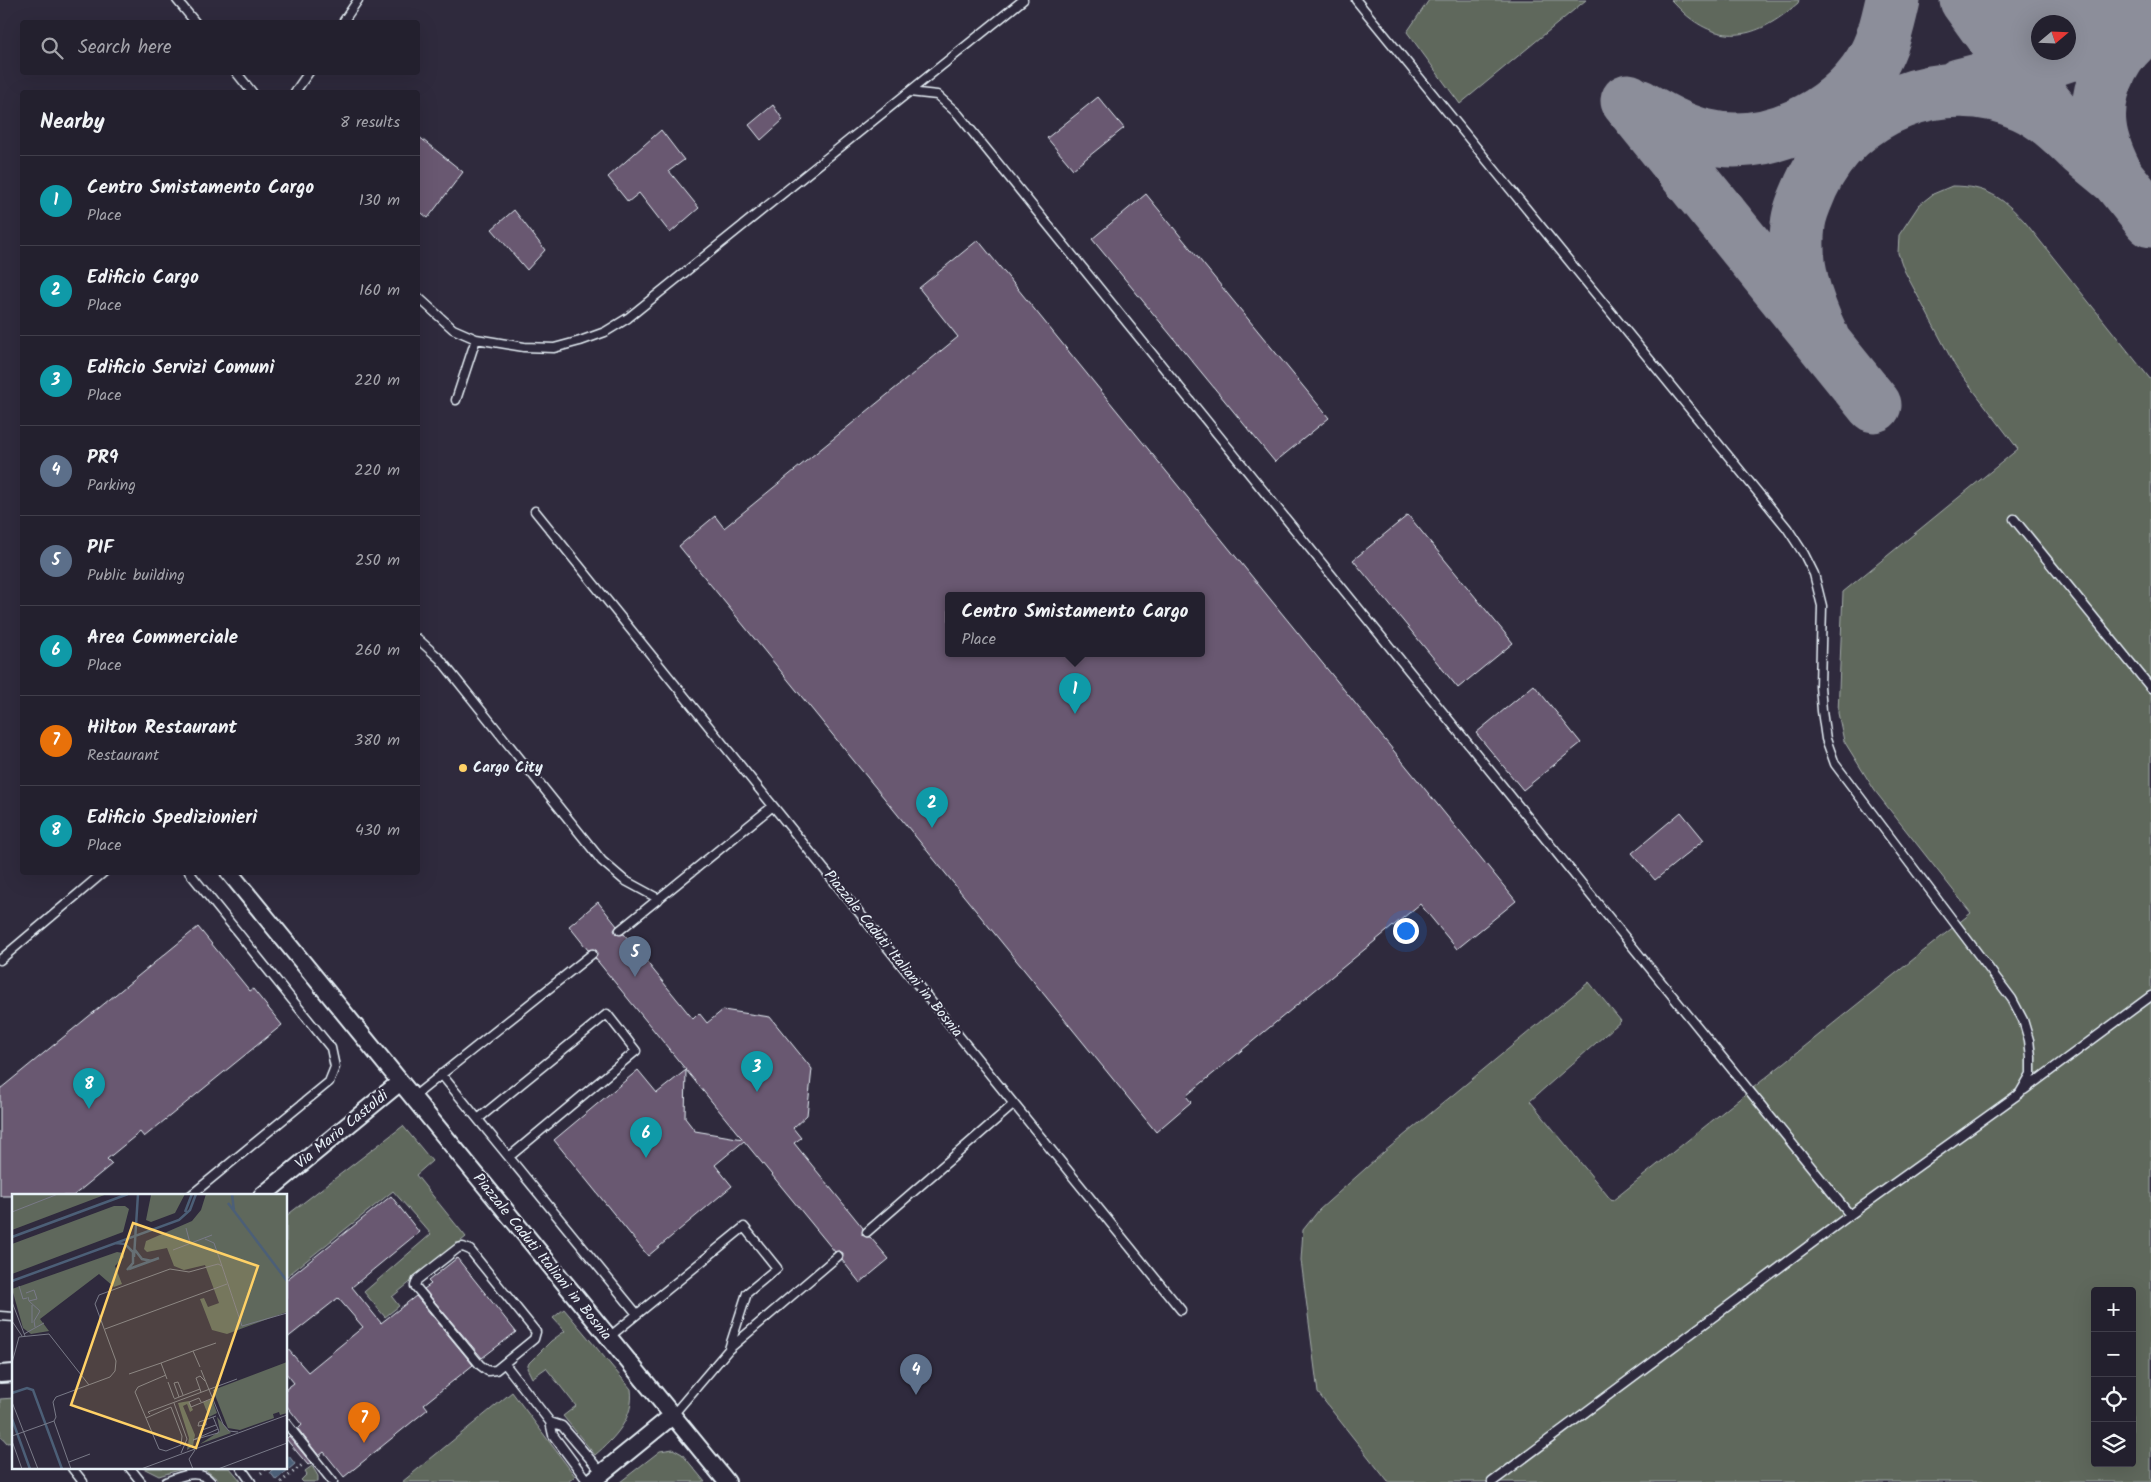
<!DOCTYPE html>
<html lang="en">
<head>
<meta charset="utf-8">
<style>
	:root { --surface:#23202e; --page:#2b2836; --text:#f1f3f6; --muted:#a3a3aa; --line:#403e4a; --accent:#bca0f2 }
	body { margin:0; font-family:Kalam,sans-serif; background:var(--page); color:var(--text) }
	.controls { position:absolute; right:15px; bottom:15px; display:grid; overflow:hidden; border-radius:5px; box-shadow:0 5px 20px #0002 }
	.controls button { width:45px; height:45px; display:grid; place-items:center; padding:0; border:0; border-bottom:1px solid var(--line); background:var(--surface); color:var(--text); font:25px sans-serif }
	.compass { position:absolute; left:2031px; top:15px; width:45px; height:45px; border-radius:50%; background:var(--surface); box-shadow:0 5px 20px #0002; rotate:71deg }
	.you { position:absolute; left:1405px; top:930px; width:18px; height:18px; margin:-12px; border:4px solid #fff; border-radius:50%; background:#1a73e8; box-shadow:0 0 0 8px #1a73e833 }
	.badge { display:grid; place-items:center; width:32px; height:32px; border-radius:50%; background:var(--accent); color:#fff; font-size:16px; font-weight:700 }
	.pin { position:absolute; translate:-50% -41px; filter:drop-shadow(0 1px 2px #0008) }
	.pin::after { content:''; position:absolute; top:26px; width:18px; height:15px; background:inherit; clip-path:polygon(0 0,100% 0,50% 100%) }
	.popup { position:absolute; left:945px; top:592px; width:260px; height:65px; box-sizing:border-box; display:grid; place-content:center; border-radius:5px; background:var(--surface); filter:drop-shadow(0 1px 4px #0005); font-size:16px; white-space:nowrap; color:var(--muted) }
	.popup b { font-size:19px; color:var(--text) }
	.popup::after { content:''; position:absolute; left:50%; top:100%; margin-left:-10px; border:10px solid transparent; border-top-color:var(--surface) }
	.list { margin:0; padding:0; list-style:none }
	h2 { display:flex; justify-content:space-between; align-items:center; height:65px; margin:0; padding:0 20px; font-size:21px }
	h2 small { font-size:16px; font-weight:400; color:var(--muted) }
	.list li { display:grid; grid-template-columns:32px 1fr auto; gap:15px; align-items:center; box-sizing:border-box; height:90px; padding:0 20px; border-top:1px solid var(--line) }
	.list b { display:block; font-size:19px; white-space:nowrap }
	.list p { margin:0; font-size:16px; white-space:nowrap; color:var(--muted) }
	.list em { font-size:16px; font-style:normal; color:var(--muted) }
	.icon { flex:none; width:28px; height:28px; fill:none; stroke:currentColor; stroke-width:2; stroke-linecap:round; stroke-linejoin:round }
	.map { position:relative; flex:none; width:2151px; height:1482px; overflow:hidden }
	.search { position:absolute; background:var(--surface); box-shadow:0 5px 20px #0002; left:20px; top:20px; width:400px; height:55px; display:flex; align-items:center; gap:12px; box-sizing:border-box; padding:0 18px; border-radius:5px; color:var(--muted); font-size:19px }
	.panel { position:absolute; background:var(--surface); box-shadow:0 5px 20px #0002; left:20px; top:90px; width:400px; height:785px; border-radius:5px }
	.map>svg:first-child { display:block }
	.green { fill:#5f685c; stroke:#a4acaa; fill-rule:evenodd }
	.water { fill:#4c5f77; stroke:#8a99ab }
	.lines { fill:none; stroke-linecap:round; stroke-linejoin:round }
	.taxiway { stroke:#8c8e9a; stroke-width:55 }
	.building { fill:#695871; stroke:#e8f1f8; fill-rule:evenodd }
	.service-casing { stroke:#e8f1f8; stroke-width:11 }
	.minor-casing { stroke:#e8f1f8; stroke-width:20 }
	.path { stroke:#e8f1f8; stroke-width:3; stroke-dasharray:1 4; stroke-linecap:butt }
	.service { stroke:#2f2a3d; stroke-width:8 }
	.minor { stroke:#2f2a3d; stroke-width:16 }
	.poi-dot { fill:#ffd166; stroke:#2f2a3d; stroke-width:2 }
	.labels { text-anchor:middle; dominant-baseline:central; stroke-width:4.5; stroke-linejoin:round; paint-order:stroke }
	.poi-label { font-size:15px; font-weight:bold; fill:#e8f1f8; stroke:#2f2a3d; text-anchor:start }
	.street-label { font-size:15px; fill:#e8f1f8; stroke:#2f2a3d }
	.inset-river { fill:none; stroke:#4c5f77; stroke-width:2.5 }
	.inset-road { fill:none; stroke:#797a88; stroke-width:1 }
	.view { fill:#ffd166; fill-opacity:0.15; stroke:#ffd166; stroke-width:2.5 }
	.inset-edge { fill:none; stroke:#e8f1f8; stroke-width:2.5 }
</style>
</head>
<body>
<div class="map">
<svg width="2151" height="1482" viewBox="0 0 2151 1482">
	<rect width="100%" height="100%" fill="#2f2a3d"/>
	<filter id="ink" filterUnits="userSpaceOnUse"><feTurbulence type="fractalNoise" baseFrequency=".02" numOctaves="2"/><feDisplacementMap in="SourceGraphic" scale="10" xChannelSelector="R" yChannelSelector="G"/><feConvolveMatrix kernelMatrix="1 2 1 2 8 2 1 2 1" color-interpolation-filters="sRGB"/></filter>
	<g filter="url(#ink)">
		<path class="green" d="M1429 0H1586L1460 104 1407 32Z
			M1671 0H1799L1798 3C1767 30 1733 48 1694 21 1685 15 1678 7 1671 0Z
			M1952 186C1986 186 2002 197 2025 222L2151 380V1482H1388L1318 1393 1301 1260 1303 1230 1319 1210 1384 1152 1589 982 1621 1021 1530 1101 1612 1201 1971 913 1875 791 1844 741 1838 713 1843 592 2018 449 1955 366 1904 270 1898 253 1899 235 1919 205 1933 194ZM2095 1291H2132V1463H2095Z
			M403 1126 432 1161 416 1175 466 1237 392 1297 399 1306 385 1317 364 1292 431 1234 393 1191 286 1277V1216Z
			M564 1309 631 1389C635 1417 615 1438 595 1455L563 1416 576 1406 546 1368 532 1378 527 1368 529 1363 551 1341 565 1331 553 1318Z
			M512 1392 575 1476 568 1482H402Z
			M14 1398V1442L7 1443 0 1435V1399Z
			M673 1449 682 1454 705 1482H620L660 1451Z
			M312 1466 318 1476V1482H303L301 1480 307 1474 305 1471Z
			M143 1468H185L159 1476Z
			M200 1468H230L241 1481 221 1482 207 1471Z"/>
		<path class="water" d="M289 1456 295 1464 276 1480 270 1472 274 1468H286V1458Z"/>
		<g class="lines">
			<path class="taxiway" d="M1967 0 2018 71 2084 151 2118 179 2151 220
				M2000 0C2041 19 2086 23 2131 23
				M1959 86 2018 71 2151 26
				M1628 101 1874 405
				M1638 106C1659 118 1679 130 1703 136 1765 152 1838 117 1871 64 1883 45 1888 22 1893 0
				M1789 130 1876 106
				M2118 179C2109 162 2101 145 2099 125 2095 88 2117 43 2151 26
				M1822 338C1805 302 1793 266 1798 225 1799 212 1806 198 1811 186 1847 106 1944 68 2024 104 2048 115 2065 133 2084 151"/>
		</g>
		<path class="building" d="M1098 97 1124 128 1073 169 1047 138Z
			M773 105 783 120 761 140 749 125Z
			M661 130 684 160 669 171 699 208 670 233 639 193 628 202 608 177Z
			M418 136 463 172 428 218 418 210Z
			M1146 194 1329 418 1275 462 1092 239Z
			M514 210 545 250 527 270 492 229Z
			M978 240 1516 901 1457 949 1420 904 1186 1096 1191 1102 1156 1132 679 546 715 516 724 528 958 337 919 288ZM949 595H1201V653H949Z
			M1408 515 1513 643 1458 688 1353 560Z
			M1534 685 1581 743 1523 790 1476 733Z
			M1681 812 1704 840 1655 880 1632 853Z
			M598 902 617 926 614 930 616 934H624L693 1019 699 1013 707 1023 723 1010 770 1017 812 1069 807 1115 793 1128 801 1138 794 1143 863 1228 862 1235 866 1237H870L889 1259 860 1283 842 1260 843 1253 839 1251 835 1252 744 1141 715 1165 732 1186 648 1256 554 1140 638 1070 657 1093 686 1070 595 958 597 951 594 949 588 950 569 926ZM686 1070 739 1135 743 1139 695 1131 685 1118Z
			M198 927 250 991 253 989 282 1025 144 1137 140 1132 107 1159 112 1164 73 1196H0V1089Z
			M391 1196 419 1232 352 1287 381 1323 416 1296 473 1365 424 1404 428 1409 344 1477 324 1452 319 1456 298 1429 302 1425 286 1405V1389L294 1383 286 1373V1347L308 1372 363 1327 338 1298 286 1339V1280Z
			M457 1258 516 1332 482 1358 424 1289 431 1284 428 1281Z
			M289 1436 311 1463 308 1465 286 1439Z"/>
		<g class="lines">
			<defs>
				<path id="service" d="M177 0 195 22
					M1356 0 1787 528 1804 554 1814 574 1822 606 1820 686 1822 711 1826 739 1835 764 2012 999 2023 1020 2029 1040 2031 1057V1074L2020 1093 1850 1215 1492 1482
					M343 22 358 0
					M236 72 252 92
					M295 92 309 72
					M909 92 937 95 958 114 1850 1215
					M418 297 453 329 476 339 524 347 554 348 580 341 605 332 628 318 1023 0
					M456 400 476 339
					M535 511 773 806
					M2014 519 2151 688
					M418 639 440 659 602 861 624 880 659 899
					M189 872 331 1048 335 1067 329 1082 190 1196
					M620 930 773 806 1014 1104 867 1232
					M0 960 104 872
					M441 1074 637 1314
					M2024 1090 2151 996
					M412 1098 592 954
					M1014 1104 1181 1310
					M478 1119 607 1014 636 1051 509 1157
					M463 1247 470 1250 536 1332 534 1339 496 1370 488 1371 480 1365 415 1286 417 1280 458 1248Z
					M0 1316 14 1317
					M608 1338 744 1227 777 1268 747 1293 729 1349
					M505 1364 550 1422 553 1435 588 1482
					M672 1416 729 1349 838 1256
					M550 1422 562 1426 602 1473
					M286 1423 333 1482
					M72 1468 83 1482
					M130 1468 141 1482
					M241 1468 251 1482
					M166 1482C180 1476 199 1468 211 1482"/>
				<path id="minor" d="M229 872 727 1482
					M262 1196 399 1083
					M0 1374 14 1373
					M591 1482 672 1416"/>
			</defs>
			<use href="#service" class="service-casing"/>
			<use href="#minor" class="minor-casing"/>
			<path class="path" d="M261 1473 267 1468
				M281 1482 302 1465"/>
			<use href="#service" class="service"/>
			<use href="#minor" class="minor"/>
		</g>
	</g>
	<circle class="poi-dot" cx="463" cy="768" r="5"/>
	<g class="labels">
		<g class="poi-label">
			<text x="473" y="768">Cargo City</text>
		</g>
		<g class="street-label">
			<text transform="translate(893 954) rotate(51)">Piazzale Caduti Italiani in Bosnia</text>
			<text transform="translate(342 1130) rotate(-39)">Via Mario Castoldi</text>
			<text transform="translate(542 1257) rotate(51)">Piazzale Caduti Italiani in Bosnia</text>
		</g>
	</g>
	<g transform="translate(12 1194)">
		<rect width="275" height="275" fill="#2f2a3d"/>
		<path d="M0 0H95L0 36ZM173 0 163 19 139 28 134 26 139 1ZM194 0H275V118L215 140 200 136 188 105 192 104 196 113 207 109 193 71 172 76 162 72 155 54 135 58 132 55 134 47 180 27 189 16ZM102 12H113L117 15 111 38 0 80V50ZM105 58 111 59 112 63 103 72 110 90 102 93 87 80 28 125 37 137 19 140 11 134 0 95ZM275 168V219L268 221 267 218 261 220 262 224 228 236 216 234 201 196ZM200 205 205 219 197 223 191 208ZM177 207 181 216 178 218 175 210 171 212 183 241 181 252 175 256 177 244 166 209ZM205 223 219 239 188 250 208 237Z" fill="#5f685c"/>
		<path class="inset-river" d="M220 0 222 17M216 9 275 87M173 18 180 0M0 43 116 0M104 49 113 50 121 58V69L115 76M123 56 130 65 140 67M122 63 126 0M117 75 147 64M0 87 167 26 178 16 184 0M0 199 15 194 21 196 50 275M0 225 18 275"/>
		<path class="inset-road" d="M0 18 46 0M174 34 178 49M193 45 202 49 210 72M161 56 200 41M7 92 11 105 15 104M14 99 22 96 25 105 17 107 16 103M17 107 28 117 22 127 23 133M0 108 13 142M0 127 10 142M20 129V111M93 135 215 90M12 140 32 129M181 157 204 149M0 169 7 143 37 140 77 191M189 176 211 230 217 237 226 238M117 180 149 169M155 185 149 169 181 157 188 173M156 188 162 204M189 198 184 184 188 182 193 187M167 203 162 189 166 188 171 201M162 205 188 195M0 208 26 275M189 208 187 204 177 208 179 213 201 204M162 209 175 245 169 259M138 220 136 218 225 185M201 223 206 235 207 237 206 239 181 246 206 235M134 224 159 213 170 242 169 251 154 257 147 255 123 198 126 193 154 181M194 225V231L186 232 187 228 204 222M189 241 190 236 204 231M0 242 42 227M0 247 10 275M57 268 78 260M59 275 42 227 44 223 41 208 44 203 98 183 103 177 104 167 83 110 87 101 158 75 177 78 206 70 210 72 230 132 275 119M129 275 275 221M181 275 177 265 183 256M206 275 275 249"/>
		<path class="view" d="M121 29 246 72 184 254 59 211Z"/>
		<rect width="275" height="275" class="inset-edge"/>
	</g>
</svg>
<div class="controls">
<button>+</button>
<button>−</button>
<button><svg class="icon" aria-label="locate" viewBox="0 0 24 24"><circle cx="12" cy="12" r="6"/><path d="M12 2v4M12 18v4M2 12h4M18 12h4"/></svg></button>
<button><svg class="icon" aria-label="layers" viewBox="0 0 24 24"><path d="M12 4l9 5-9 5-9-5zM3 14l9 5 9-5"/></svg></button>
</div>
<svg class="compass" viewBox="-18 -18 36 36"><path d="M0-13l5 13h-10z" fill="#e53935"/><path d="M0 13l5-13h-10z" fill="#a3a3aa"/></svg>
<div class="you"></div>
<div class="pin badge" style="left:1075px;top:714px;background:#0f9aa8">1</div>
<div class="popup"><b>Centro Smistamento Cargo</b>Place</div>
<div class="pin badge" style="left:932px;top:828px;background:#0f9aa8">2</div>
<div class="pin badge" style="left:757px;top:1092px;background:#0f9aa8">3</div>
<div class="pin badge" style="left:916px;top:1395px;background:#5c6f8a">4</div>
<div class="pin badge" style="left:635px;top:977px;background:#5c6f8a">5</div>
<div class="pin badge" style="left:646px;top:1158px;background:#0f9aa8">6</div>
<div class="pin badge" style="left:364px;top:1443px;background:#e8710a">7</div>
<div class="pin badge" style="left:89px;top:1109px;background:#0f9aa8">8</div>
<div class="search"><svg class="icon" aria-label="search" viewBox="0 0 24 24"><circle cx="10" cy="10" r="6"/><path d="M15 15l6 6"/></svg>Search here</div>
<section class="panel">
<h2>Nearby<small>8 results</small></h2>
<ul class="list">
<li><span class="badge" style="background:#0f9aa8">1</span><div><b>Centro Smistamento Cargo</b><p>Place</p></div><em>130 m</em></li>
<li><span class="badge" style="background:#0f9aa8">2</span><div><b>Edificio Cargo</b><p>Place</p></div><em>160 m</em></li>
<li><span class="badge" style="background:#0f9aa8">3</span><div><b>Edificio Servizi Comuni</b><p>Place</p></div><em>220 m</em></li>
<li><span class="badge" style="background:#5c6f8a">4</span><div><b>PR9</b><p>Parking</p></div><em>220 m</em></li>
<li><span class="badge" style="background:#5c6f8a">5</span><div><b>PIF</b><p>Public building</p></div><em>250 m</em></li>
<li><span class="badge" style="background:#0f9aa8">6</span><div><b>Area Commerciale</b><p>Place</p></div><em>260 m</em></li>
<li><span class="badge" style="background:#e8710a">7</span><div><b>Hilton Restaurant</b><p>Restaurant</p></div><em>380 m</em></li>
<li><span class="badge" style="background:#0f9aa8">8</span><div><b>Edificio Spedizionieri</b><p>Place</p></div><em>430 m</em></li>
</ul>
</section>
</div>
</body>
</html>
